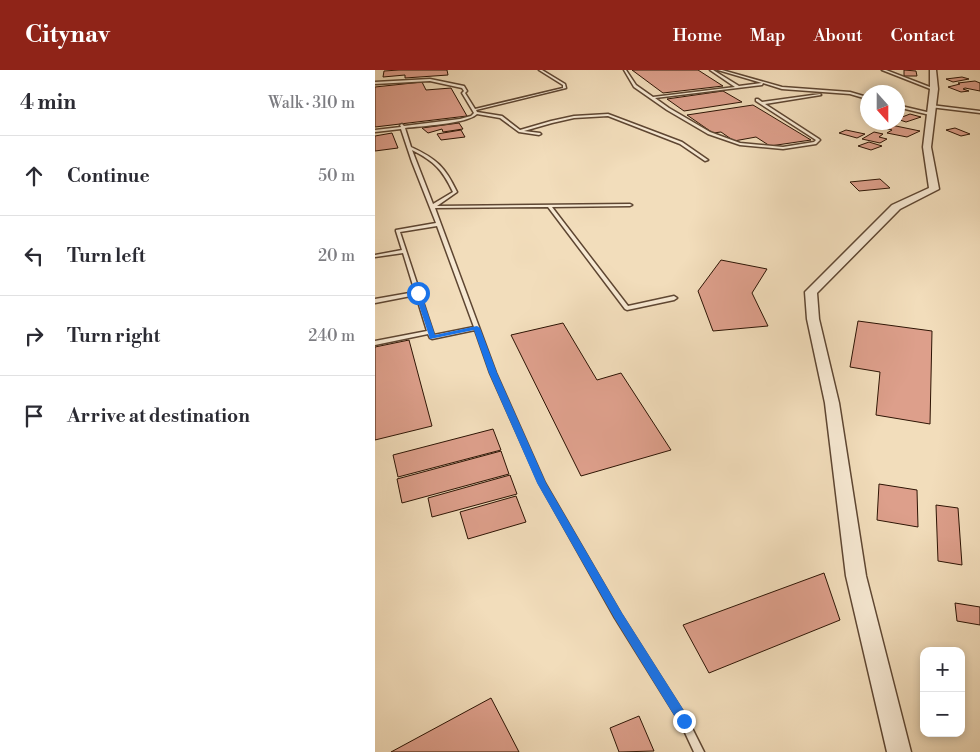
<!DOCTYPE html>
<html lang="en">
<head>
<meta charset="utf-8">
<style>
	:root { --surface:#fff; --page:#f7f7f7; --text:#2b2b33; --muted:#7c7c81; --line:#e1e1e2; --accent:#8f2418 }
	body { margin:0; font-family:"Libre Bodoni",serif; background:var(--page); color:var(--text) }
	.controls { position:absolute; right:15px; bottom:15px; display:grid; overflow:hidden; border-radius:10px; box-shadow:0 2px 8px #0003 }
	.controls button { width:45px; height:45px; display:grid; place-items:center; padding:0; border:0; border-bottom:1px solid var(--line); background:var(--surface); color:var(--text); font:25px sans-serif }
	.compass { position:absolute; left:485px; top:15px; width:45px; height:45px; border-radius:50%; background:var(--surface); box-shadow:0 2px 8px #0003; rotate:159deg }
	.stop { position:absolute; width:15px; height:15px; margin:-11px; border:4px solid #1a73e8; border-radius:50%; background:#fff }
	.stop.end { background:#1a73e8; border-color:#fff; box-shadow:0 1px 5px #0008 }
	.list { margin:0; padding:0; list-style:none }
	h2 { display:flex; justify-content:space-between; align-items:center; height:65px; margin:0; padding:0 20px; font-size:21px }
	h2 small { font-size:16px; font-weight:400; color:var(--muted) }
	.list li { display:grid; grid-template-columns:32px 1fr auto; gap:15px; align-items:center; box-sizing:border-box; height:80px; padding:0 20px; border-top:1px solid var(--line) }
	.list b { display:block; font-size:19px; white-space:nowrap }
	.list em { font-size:16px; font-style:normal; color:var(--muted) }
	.icon { flex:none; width:28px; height:28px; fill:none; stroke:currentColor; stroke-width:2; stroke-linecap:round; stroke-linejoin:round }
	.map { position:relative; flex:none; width:605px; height:682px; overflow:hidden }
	header { display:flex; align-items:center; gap:30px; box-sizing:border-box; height:70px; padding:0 25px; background:var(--accent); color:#fff }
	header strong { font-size:24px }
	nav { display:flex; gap:28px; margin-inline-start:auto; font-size:18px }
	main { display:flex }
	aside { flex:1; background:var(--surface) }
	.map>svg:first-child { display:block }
	.building { fill:#dd9f8b; stroke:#2d1404 }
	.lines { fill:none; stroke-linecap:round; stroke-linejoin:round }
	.service-casing { stroke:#5e4632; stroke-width:3 }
	.tertiary-casing { stroke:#5e4632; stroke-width:3 }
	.service { fill:#f7e9d3; fill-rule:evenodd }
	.tertiary { fill:#f7e9d3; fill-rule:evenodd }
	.route { fill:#1a73e8 }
</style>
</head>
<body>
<header>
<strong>Citynav</strong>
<nav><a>Home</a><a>Map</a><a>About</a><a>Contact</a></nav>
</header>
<main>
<aside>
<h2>4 min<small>Walk · 310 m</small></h2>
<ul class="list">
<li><svg class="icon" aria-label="ahead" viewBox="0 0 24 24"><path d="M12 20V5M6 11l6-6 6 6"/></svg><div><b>Continue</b></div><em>50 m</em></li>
<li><svg class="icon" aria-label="left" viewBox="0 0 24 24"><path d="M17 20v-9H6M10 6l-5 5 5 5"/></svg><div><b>Turn left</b></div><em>20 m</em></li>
<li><svg class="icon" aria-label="right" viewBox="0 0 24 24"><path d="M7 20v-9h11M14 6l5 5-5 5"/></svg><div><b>Turn right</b></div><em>240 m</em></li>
<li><svg class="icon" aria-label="arrive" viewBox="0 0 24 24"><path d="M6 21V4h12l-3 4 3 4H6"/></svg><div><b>Arrive at destination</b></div></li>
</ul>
</aside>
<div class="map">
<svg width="605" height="682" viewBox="0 0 605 682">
	<rect width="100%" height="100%" fill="#f2ddbb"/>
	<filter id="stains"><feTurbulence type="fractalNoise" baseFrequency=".004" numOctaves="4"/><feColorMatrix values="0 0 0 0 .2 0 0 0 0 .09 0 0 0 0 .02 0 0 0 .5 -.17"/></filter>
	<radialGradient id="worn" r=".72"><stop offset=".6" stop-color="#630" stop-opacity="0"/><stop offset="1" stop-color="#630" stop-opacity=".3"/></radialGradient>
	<path class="building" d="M24 0H72L73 5 30 8V5L8 7 9 1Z
		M257 0H323L348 16 288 23Z
		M529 0 541 1 542 6H529Z
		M587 7 594 9 578 12 571 9Z
		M600 11 605 13V21L590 18 588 19 594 21 586 22 573 17 585 14 583 13Z
		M47 12 51 20 76 18 92 46 0 57V17Z
		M348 21 367 32 309 41 292 29Z
		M378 35 436 70 395 76 381 67 359 71 346 62 338 63 312 45Z
		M535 44 546 47 531 52 522 49Z
		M84 53 88 59 68 62 67 59 53 63 47 58Z
		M516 55 545 61 532 67 512 63 517 60 510 58Z
		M580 58 595 64 586 66 571 60Z
		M86 60 90 67 66 70 62 64Z
		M471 60 490 64 482 68 464 63Z
		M499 62 508 64 504 67 512 69 505 73 487 69Z
		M17 63 23 78 0 81V66Z
		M494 72 507 76 496 80 483 76Z
		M505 109 515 118 484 121 475 112Z
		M346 190 392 199 377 223 393 256 338 261 323 221Z
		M483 251 557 261 555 354 501 345 505 302 475 297Z
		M188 253 222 310 246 303 296 380 206 406 136 265Z
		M34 270 57 356 0 370V277Z
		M118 359 126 380 23 407 18 385Z
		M126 381 134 404 27 433 22 409Z
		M135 405 142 424 57 447 53 428Z
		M504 414 542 420 543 457 502 450Z
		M141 426 151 452 93 469 85 442Z
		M561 435 583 438 587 495 563 491Z
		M449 503 465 550 334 603 308 555Z
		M580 533 605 537V555L582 551Z
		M116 628 144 682H16Z
		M264 646 279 681 244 682 235 658Z"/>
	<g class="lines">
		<defs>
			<path id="service" d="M164 0H167L190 14 191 18 101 40 102 42 127 46 145 60 176 51 199 46 233 44 307 72 333 90 330 91 305 74 233 46 199 48 177 53 149 61 165 63 166 64 164 65 144 62 125 48 102 44C92 54 45 56 30 58L36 77C62 89 70 97 82 122L62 136 255 134 257 135 255 136 177 137 253 236 299 226 302 228 299 230 252 240 250 239 173 137 60 138 121 303 170 413 246 544 312 648 329 682H319L306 654 240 548 164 413 115 303 100 260 57 269 55 268 53 264 0 275V271L52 261 41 225 0 233V229L40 222 28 183 0 187V185L27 180 21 161V160L61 153 37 92 26 59 0 62V60L26 57 25 55 27 54 29 56 85 49 96 46 99 43 87 23 89 21 87 18 55 11 0 14V12L55 9 89 16 92 21 90 23 100 39 188 18V15ZM37 80C60 92 67 99 78 122L58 134ZM62 156 99 257 59 265 25 162Z
				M249 0H251L261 15 278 27 360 17 335 0H338L364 16 387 13 343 0H347L407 17 475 22 492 27V29L475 24 407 19 388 13 387 15 280 28 294 38 335 62 365 73 408 77 439 72 441 70 381 31V29H383L387 32 445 24 446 25 390 34 444 69 445 70 441 74 408 79 365 75 333 64 292 40 259 17Z
				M507 0H511L560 19 558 20Z
				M522 35 556 43 557 44 555 45 522 37Z
				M556 35 605 41V43L555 37Z"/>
			<path id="tertiary" d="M555 0H561L563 19 556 77 564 119 525 139 442 223 444 249 464 333 491 506 536 682H512L471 506 450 333 432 249 430 222 517 135 554 118 548 77 555 19Z"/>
		</defs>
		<use href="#service" class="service-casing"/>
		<use href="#tertiary" class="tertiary-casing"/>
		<use href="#service" class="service"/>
		<use href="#tertiary" class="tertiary"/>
	</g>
	<path class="route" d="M43 221 46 223 60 265 102 256 105 258 122 303 171 413 247 543 313 647 315 651 313 655 309 656 305 655 240 549 162 413 114 303 99 260 55 269 40 223Z"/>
	<rect width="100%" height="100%" filter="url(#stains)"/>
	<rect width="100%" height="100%" fill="url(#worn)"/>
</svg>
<div class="controls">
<button>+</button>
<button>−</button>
</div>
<svg class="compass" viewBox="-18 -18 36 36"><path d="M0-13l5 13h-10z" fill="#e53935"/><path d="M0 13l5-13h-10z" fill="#7c7c81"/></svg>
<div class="stop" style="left:43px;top:223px"></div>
<div class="stop end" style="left:309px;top:651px"></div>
</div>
</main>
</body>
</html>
